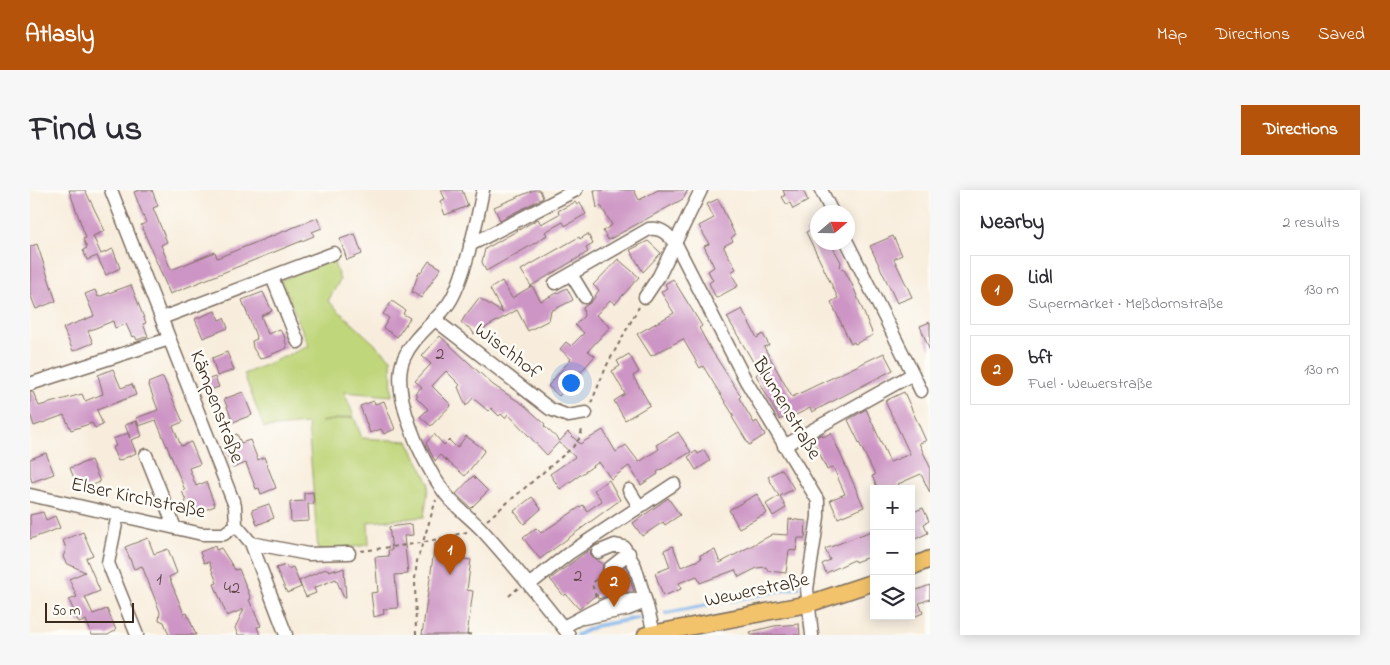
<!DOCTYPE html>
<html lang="en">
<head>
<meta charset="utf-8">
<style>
	:root { --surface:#fff; --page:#f7f7f7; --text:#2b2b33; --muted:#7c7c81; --line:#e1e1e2; --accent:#b45309 }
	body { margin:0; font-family:"Indie Flower",sans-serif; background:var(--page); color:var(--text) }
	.controls { position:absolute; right:15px; bottom:15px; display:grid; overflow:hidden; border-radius:0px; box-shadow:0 2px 12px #0003 }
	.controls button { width:45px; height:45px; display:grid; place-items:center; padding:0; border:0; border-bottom:1px solid var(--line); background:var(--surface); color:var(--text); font:25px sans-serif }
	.compass { position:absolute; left:780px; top:15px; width:45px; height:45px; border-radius:50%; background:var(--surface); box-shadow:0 2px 12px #0003; rotate:70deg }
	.scale { position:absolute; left:15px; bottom:12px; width:89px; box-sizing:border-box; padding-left:5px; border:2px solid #3b2a1e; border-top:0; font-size:14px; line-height:18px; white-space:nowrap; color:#3b2a1e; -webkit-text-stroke:4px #fdfcf7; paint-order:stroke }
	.you { position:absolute; left:540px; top:192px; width:18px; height:18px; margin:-12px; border:4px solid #fff; border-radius:50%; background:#1a73e8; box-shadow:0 0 0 8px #1a73e833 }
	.badge { display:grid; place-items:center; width:32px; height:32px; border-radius:50%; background:var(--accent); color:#fff; font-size:16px; font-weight:700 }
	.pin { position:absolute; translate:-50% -41px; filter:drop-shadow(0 1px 2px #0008) }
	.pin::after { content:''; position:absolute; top:26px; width:18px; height:15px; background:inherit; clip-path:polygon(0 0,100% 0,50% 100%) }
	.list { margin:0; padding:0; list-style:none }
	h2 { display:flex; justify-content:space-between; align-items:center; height:65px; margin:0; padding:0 20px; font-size:21px }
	h2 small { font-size:16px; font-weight:400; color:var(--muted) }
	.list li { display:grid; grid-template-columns:32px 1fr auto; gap:15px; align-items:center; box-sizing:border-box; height:70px; margin:0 10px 10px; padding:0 10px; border:1px solid var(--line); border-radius:0px }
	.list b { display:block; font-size:19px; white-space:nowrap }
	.list p { margin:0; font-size:16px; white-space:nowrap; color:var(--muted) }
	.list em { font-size:16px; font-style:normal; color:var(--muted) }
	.icon { flex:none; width:28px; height:28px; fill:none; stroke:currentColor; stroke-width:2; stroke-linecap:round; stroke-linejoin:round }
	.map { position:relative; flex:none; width:900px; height:445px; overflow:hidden; border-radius:0px }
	header { display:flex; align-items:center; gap:30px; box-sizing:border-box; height:70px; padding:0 25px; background:var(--accent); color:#fff }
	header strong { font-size:24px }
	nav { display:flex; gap:28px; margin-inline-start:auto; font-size:18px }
	.intro { display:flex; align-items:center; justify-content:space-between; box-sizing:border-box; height:120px; padding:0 30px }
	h1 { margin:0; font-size:35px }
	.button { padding:12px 22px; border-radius:0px; background:var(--accent); color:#fff; font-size:18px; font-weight:700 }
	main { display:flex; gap:30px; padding:0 30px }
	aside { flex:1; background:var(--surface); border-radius:0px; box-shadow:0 2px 12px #0003 }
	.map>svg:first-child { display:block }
	.green { fill:#c0d67a; stroke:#7e804c }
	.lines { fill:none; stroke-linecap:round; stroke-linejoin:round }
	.stream { stroke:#7ab1e9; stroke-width:4 }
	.building { fill:#cd95c5 }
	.minor-casing { stroke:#7d6e60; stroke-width:15 }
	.major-casing { stroke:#7d6e60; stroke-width:19 }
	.path { stroke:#7d6e60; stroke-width:2; stroke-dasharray:4 4; stroke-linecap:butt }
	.minor { stroke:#fff; stroke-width:12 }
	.major { stroke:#f2c36a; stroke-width:16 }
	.labels { text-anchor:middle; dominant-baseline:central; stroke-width:5; stroke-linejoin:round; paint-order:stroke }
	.number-label { font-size:18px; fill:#604548 }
	.street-label { font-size:20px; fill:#3b2a1e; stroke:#fdfcf7 }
</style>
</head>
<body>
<header>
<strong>Atlasly</strong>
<nav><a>Map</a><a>Directions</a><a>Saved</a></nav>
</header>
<div class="intro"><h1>Find us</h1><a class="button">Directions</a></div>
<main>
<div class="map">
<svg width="900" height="445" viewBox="0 0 900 445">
	<rect width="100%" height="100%" fill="#fdfcf7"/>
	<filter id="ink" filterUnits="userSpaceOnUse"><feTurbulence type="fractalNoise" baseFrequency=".02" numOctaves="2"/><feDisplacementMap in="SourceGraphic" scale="10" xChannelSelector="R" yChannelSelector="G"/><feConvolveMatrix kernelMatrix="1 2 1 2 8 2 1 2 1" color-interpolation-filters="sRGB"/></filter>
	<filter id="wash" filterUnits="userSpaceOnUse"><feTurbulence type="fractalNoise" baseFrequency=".0096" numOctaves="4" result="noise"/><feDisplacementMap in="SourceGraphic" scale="20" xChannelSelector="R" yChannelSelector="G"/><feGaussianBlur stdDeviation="1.12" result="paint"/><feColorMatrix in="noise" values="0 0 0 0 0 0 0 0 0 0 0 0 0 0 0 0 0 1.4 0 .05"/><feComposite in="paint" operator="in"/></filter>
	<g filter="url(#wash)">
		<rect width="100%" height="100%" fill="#f8eddc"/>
		<path class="green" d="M303 70 310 90 298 111 361 169 362 206 314 202 324 226 291 232 324 227 332 248 378 251 399 293 394 327 338 332 339 355 288 361 278 234 234 238 214 184 279 156 251 90Z"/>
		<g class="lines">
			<path class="stream" d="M636 423 769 397
				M547 445 566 436 608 428"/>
		</g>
		<g id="blocks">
			<path class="building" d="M39 0H55L75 41 63 46 71 64 83 59 90 78 76 85 67 66 57 70 53 60 57 58 53 49 56 48Z
				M110 0H122L128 16 123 18 137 52 131 55 141 80 185 62 187 68 287 28 292 38 282 42 284 46 140 104 111 35 116 33 104 2Z
				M411 0H432L438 16 415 25 410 11 415 9Z
				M504 0H510L513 8 470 30 464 17Z
				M564 0H604L609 10 628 0H658L653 9 578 50 573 41 582 35 571 16 567 18Z
				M753 0H773L778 11 763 19 760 13 757 15 752 7 755 5Z
				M688 9 705 45 701 48 703 51 694 56V58L706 79 701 82 708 96 686 108 679 93 683 90 678 81 684 77 674 56 679 54 669 36 684 28 677 14Z
				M545 12 547 15 550 13 556 24 535 36 533 32 515 42 517 45 502 55 456 81 452 72 455 59 508 29 511 34 529 24 528 21Z
				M788 36V52H800L811 72 810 78 815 81 822 94 843 145 825 154 824 152 821 154 801 112 808 108 776 42Z
				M325 44 332 64 317 70 310 49Z
				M558 44 563 54 556 58 558 62 501 96 491 80 549 47 550 49Z
				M863 46 872 65 864 69 882 107 867 113 840 56Z
				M618 51 631 63 613 82 600 60Z
				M7 54 26 111 6 119 0 104V57Z
				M588 69 609 87 585 114 580 110 566 125 580 137 558 161 565 166 529 206 518 196 541 169 530 159 536 152 541 156 554 143 545 135 554 126 553 118 562 111 569 100 563 95Z
				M399 71 411 78 391 108 382 102 389 82 391 83Z
				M643 89 672 136 669 138 680 158 711 206 709 208 724 233 727 231 735 245 719 255 702 227 704 226 697 215 673 176 670 178 653 149 621 166 607 144 644 123 631 102 637 98 635 94Z
				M472 91 482 108 502 96 511 111 537 98 543 110 521 121 519 130 498 141 487 120 444 144 441 139 431 133 435 126 449 108 473 123 460 99Z
				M101 95 116 133 113 134 118 146 107 150 105 146 102 147 96 134 85 138 83 131 58 141 63 153 43 161 33 138 64 126 55 104 65 100 68 107Z
				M233 102 242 121 231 126 238 144 250 139 252 144 254 145 257 158 230 169 223 158 222 151 227 149 212 110Z
				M362 111 375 120 373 124 380 128 367 147 353 138 359 128 353 124Z
				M712 119 727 148 733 144 739 155 734 157 762 207 854 163 863 180 782 222 780 218 756 230 755 227 750 230 726 185 729 182 697 127Z
				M185 121 189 130 194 128 198 138 173 148 165 129Z
				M900 132V161L890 136Z
				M410 146 463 195 494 215 515 234 514 236 530 251 538 242 550 254 573 240 586 262 596 255 609 272 629 259 626 255 648 242 661 262 627 282 628 284 611 295 599 276 581 289 569 272 530 299 520 284 545 267 529 252 517 265 478 224 475 228 471 224 469 226 461 218 458 221 443 208 436 216 428 197 430 195 416 181 402 196 421 215 401 236 390 227 398 219 386 207 388 205 385 203 392 197 385 191 401 174 392 166Z
				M197 162 204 180 187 186 182 168Z
				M599 164 609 182 603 186 620 215 595 230 584 211 595 204 582 181 590 176 587 171Z
				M83 179 91 198 102 194 106 205 67 220 73 235 65 238 62 233 41 240 34 225 4 236 0 224V202H3L9 216 52 204 55 211 73 204 68 185Z
				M133 187 153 232 143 236 151 256 161 252 170 274 159 278 166 296 176 292 185 316 164 324 155 314 156 311 152 301 155 300 126 230 109 236 106 228 128 220 118 193Z
				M185 187 189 197 177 201 173 191Z
				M213 202 222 225 203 232 194 209Z
				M874 202 896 251 889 253 900 277V303L891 284 868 294 870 299H848L842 286 845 285 818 230 836 219 860 272 880 264 855 211Z
				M344 211 345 214 354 211 365 239 354 244 351 239 340 243 330 216Z
				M106 231 112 246 101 250 106 263 88 271 82 258 86 256 83 249 98 243 100 248 95 235Z
				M801 243 834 317 808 328 800 310 815 304 803 277 797 280 783 249 792 244 793 247Z
				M207 244 211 253 220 250 228 270 234 267 246 298 231 304 229 298 226 299 216 273 203 278 196 259 200 258 196 248Z
				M404 244 414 255 419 250 427 258 436 246 455 260 435 286 410 265 405 271 396 253Z
				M674 260 680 271 666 280 658 267 666 261 668 264Z
				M16 263 24 284 2 292 0 285V269Z
				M61 270 70 292 49 301 40 278Z
				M752 279 764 299 750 306 756 318 743 326 736 314 749 306 738 287Z
				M443 286 458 301 441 318 426 304Z
				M579 290 590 310 510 369 493 348 506 338 511 343 553 315 557 321 572 311 564 300Z
				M283 302 284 314H278L279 331 261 332 260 312 274 311V303Z
				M727 304 737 323 709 338 699 320Z
				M502 307 511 319 494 334 484 321Z
				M638 308 650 325 635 335 633 332 612 346 603 333Z
				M239 314 244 328 227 335 222 320Z
				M893 318 899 331 894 334 898 343 881 351V323Z
				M13 322 16 330 25 326 30 338 0 349V325Z
				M759 329 776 331 775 348H768L766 361 759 360 756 383 738 381 736 377 727 378 709 387 705 380 670 393 667 386 649 393 651 399 633 406 625 383 640 377 634 360 643 356 651 377 671 369 670 365 685 360 690 373 743 344 758 345Z
				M382 334 383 345 374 346 378 384 365 385 368 418 353 419 354 424 344 427 341 403 348 402 345 367 359 366 358 360H362L359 337Z
				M844 340V365L825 372 824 370 796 383 792 374 800 370 795 359Z
				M53 342 63 365 56 368 70 401 55 407 63 424 77 419 86 440 78 445H62L56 430 49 433 39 410 47 407 39 389 55 382 36 373 33 367 36 359 33 350Z
				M118 348 124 364 138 359 147 383 139 387 154 424 157 423 166 445H139L134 432 129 430 130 422 112 376 104 379 95 357Z
				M405 353 417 355 415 366 441 370 437 400 443 401 437 445H392Z
				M185 356 186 360 191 358 205 380 209 379 221 409 219 410 231 436 227 437 230 445H208L205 438 214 419 197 426 184 394 187 393 179 372 174 373 170 362Z
				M560 359 561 366 573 374 572 380 577 385H585L596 376 604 402H592L568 409 567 404 549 419 536 404 534 406 520 389Z
				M256 375 258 379 263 377 271 397 257 403 246 378Z
				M314 378 316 408H314L306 389 284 398 286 403 276 407 269 391 293 380 298 379 299 381 305 379 306 381Z
				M881 395 884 401 900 395V409L889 413 893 423 881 428Z
				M769 434 770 445H721L720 442 744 436Z"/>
		</g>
	</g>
	<g filter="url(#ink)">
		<use href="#blocks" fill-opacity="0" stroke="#7d6e60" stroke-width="1"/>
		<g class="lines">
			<defs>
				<path id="minor" d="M81 0 205 316 206 335 221 353 256 445
					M453 0C448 27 434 91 419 113 405 133 384 145 374 168 359 202 392 271 412 299 422 315 439 326 452 340 483 374 511 409 539 445
					M791 0 802 22
					M440 55 546 0
					M541 84 555 107
					M242 87 268 152
					M525 93 619 39C632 37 638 45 646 54L716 191 788 311V327L777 399 782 445
					M615 107 629 86 671 0
					M132 128 304 63
					M404 129 520 219 538 226 556 223
					M883 184 891 201
					M0 194 139 149
					M754 256 883 184 817 52
					M116 265 145 338
					M599 300 609 316
					M0 305 172 344H194L206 335
					M88 324 78 373 107 445
					M221 353 278 364 319 363
					M580 378 599 363
					M500 394 538 364 644 294
					M553 428 598 419 616 412 605 376 594 357 585 355 568 362
					M533 437C559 425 585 402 616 412L624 443"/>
				<path id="major" d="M881 377 900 369
					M616 445 778 414 844 392"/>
			</defs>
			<use href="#minor" class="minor-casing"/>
			<use href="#major" class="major-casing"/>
			<path class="path" d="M561 213 577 175 609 117
				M457 330 543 257 549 249 553 237
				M331 361 391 353 437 342
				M479 406 488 398
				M566 407 562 394 570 385
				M437 444 444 445
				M814 444 815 445
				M386 445 385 389 387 371 406 310"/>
			<use href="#minor" class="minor"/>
			<use href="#major" class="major"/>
		</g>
	</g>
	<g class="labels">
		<g class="number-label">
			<text x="410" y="165">2</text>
			<text x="548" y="387">2</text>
			<text x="129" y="390">1</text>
			<text x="202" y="399">42</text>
		</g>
		<g class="street-label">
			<text transform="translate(477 162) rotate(38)">Wischhof</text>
			<text transform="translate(186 217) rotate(69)">Kämpenstraße</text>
			<text transform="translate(756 219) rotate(59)">Blumenstraße</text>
			<text transform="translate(108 309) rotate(12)">Elser Kirchstraße</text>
			<text transform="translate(727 401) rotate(-12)">Wewerstraße</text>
		</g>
	</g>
</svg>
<div class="controls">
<button>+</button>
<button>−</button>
<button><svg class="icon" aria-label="layers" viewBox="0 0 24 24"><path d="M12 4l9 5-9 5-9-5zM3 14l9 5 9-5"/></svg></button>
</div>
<svg class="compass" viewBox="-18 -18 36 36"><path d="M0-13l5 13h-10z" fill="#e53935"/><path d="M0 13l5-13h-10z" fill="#7c7c81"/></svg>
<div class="scale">50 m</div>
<div class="you"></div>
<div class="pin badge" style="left:420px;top:385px">1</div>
<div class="pin badge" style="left:584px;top:417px">2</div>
</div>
<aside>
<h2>Nearby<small>2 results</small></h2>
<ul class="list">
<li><span class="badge">1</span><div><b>Lidl</b><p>Supermarket · Meßdornstraße</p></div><em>130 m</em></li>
<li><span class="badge">2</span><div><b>bft</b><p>Fuel · Wewerstraße</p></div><em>130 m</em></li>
</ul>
</aside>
</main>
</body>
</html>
